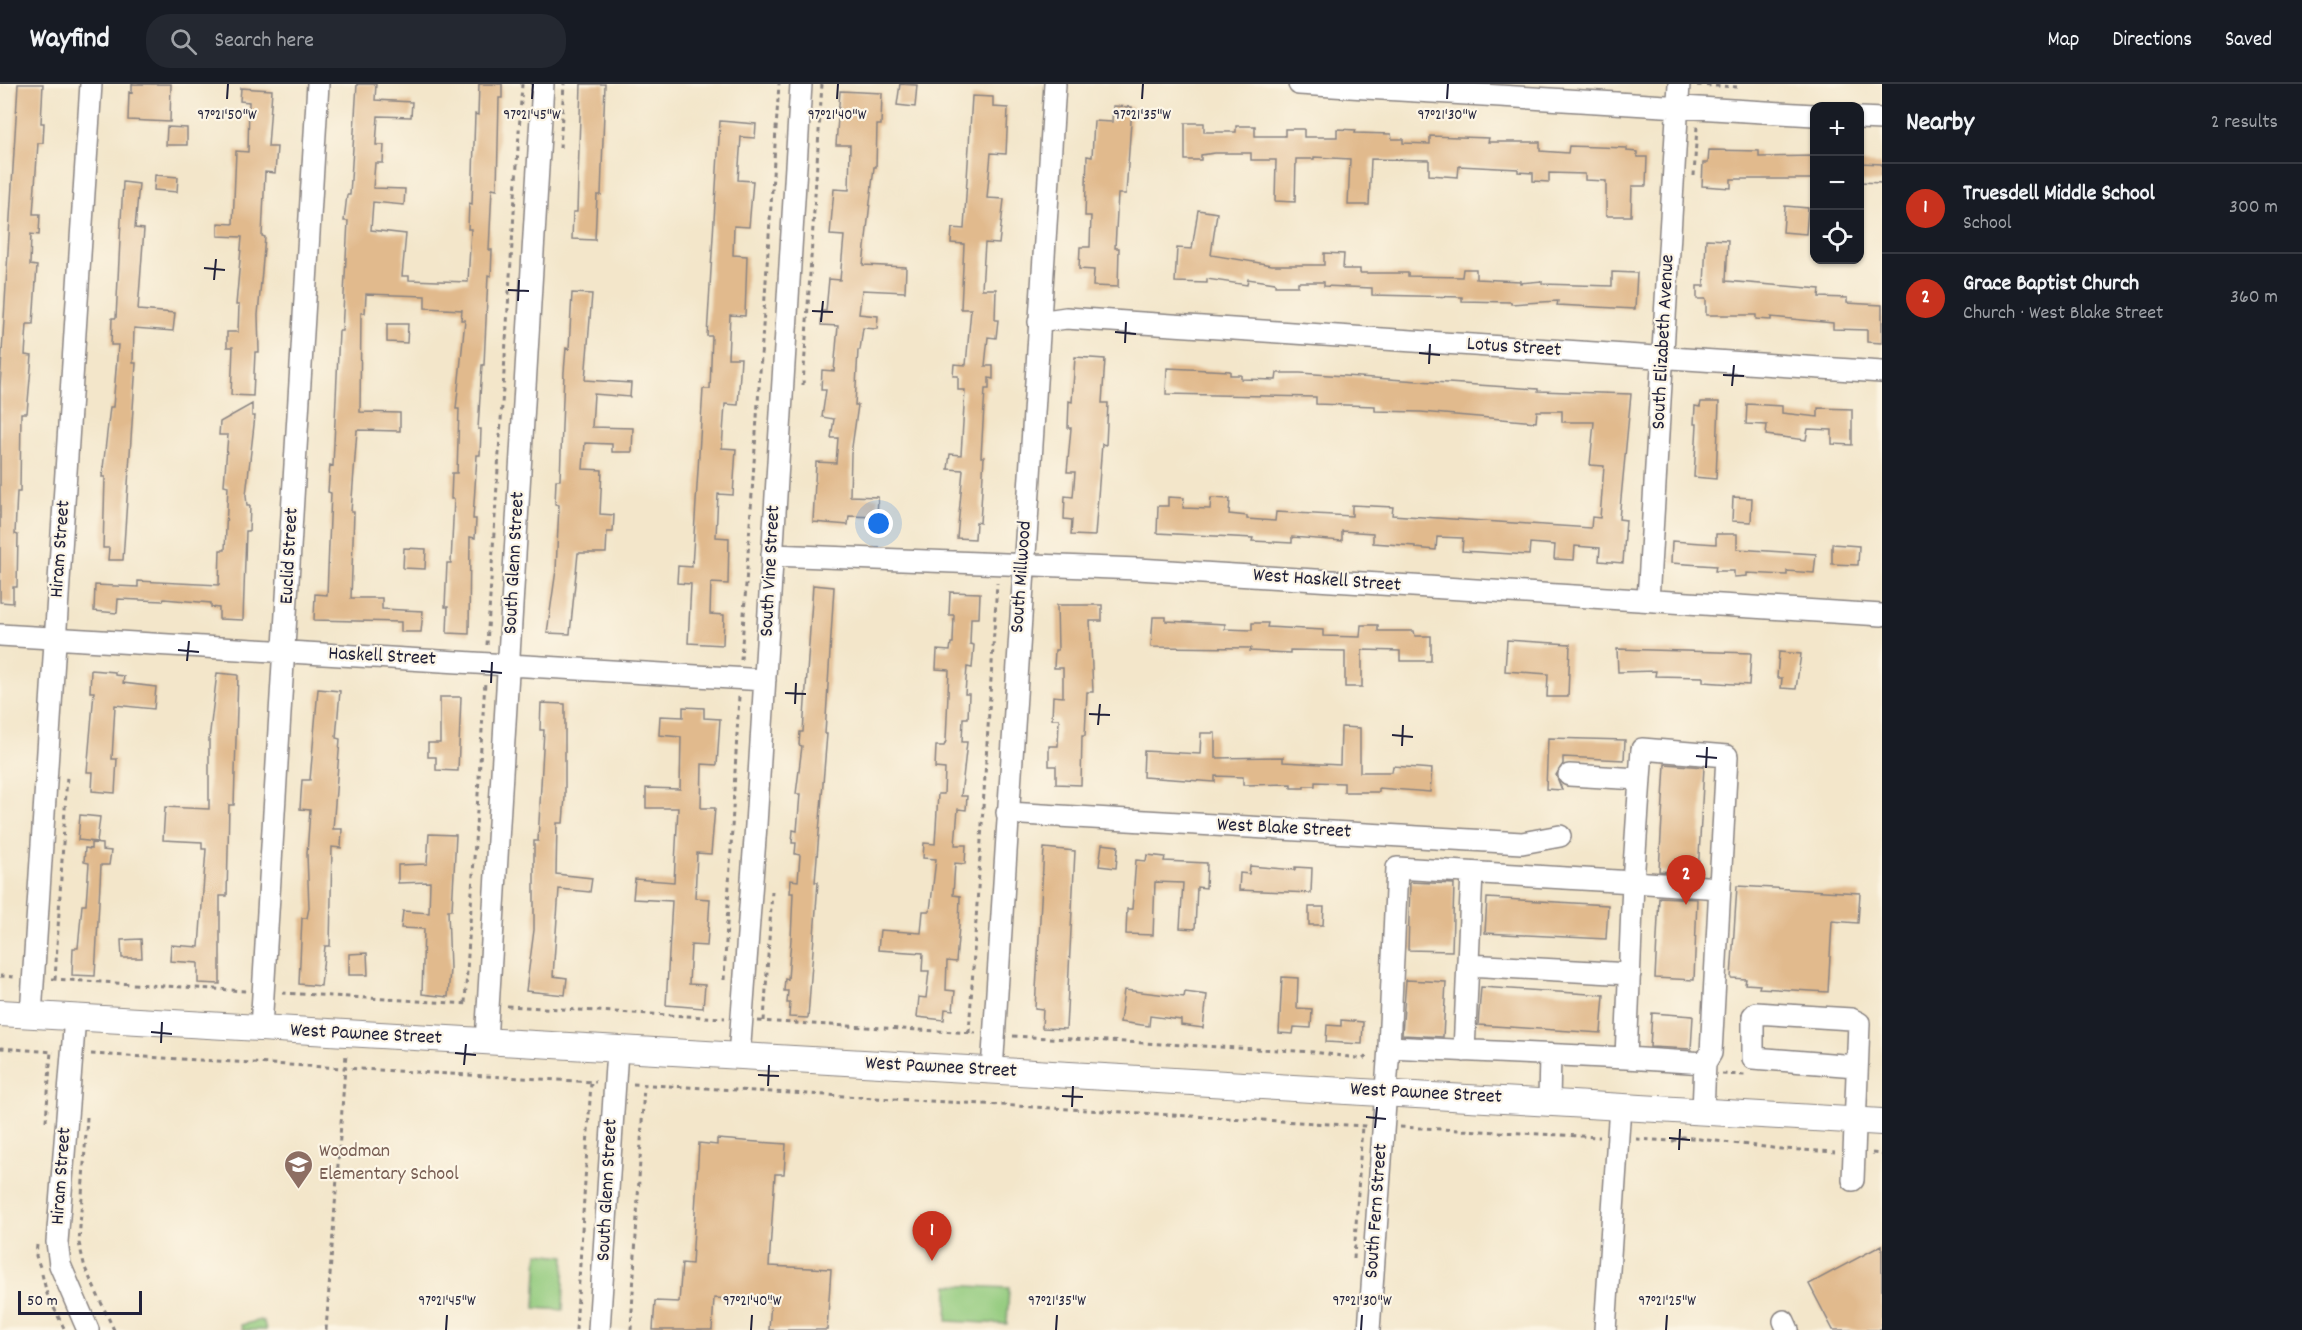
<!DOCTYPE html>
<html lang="en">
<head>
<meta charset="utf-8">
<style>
	:root { --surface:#171b24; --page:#242831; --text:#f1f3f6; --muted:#9ea1a6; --line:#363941; --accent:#c8321e }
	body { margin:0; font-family:Dekko,sans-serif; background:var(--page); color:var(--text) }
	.controls { position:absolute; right:18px; top:18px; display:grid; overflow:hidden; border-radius:12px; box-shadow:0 2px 4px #0004 }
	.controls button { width:54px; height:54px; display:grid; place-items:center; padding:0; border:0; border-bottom:2px solid var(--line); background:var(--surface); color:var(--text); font:30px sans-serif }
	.scale { position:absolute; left:18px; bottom:15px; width:124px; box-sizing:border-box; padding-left:6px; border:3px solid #22223b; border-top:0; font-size:16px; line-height:21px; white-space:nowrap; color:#22223b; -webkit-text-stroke:4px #fcf5e5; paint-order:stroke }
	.you { position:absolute; left:879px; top:440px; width:21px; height:21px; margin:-15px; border:4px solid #fff; border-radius:50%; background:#1a73e8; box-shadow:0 0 0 9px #1a73e833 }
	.badge { display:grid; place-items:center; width:39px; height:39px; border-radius:50%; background:var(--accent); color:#fff; font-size:20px; font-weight:700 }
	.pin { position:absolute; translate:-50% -50px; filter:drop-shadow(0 2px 3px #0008) }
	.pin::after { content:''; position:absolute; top:32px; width:21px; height:18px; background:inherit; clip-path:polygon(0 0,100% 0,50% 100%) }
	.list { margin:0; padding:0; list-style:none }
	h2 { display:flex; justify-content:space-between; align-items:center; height:78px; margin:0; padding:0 24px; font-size:26px }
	h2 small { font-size:20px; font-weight:400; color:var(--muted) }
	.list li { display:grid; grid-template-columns:39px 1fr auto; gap:18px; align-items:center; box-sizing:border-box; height:90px; padding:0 24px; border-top:2px solid var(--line) }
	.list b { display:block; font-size:22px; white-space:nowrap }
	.list p { margin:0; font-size:20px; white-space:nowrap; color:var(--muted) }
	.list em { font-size:20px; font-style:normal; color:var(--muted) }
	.icon { flex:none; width:33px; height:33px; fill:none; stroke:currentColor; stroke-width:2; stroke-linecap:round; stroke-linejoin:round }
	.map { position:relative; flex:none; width:1882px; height:1246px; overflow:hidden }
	header { display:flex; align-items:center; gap:36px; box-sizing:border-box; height:84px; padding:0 30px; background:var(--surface); border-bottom:2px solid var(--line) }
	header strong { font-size:28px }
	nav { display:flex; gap:33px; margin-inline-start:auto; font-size:21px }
	.search { width:420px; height:54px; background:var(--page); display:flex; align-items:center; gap:15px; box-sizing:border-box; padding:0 21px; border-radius:24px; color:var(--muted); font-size:22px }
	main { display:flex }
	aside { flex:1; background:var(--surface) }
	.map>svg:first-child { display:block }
	.green { fill:#92ca7d; stroke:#5a765c; stroke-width:1.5 }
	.building { fill:#e1ba8d }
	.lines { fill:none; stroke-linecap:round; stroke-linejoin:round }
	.minor-casing { stroke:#8a8482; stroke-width:24 }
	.major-casing { stroke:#8a8482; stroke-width:28 }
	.path { stroke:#8a8482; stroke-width:3; stroke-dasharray:4.5 4.5; stroke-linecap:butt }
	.minor { stroke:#fff; stroke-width:21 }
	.major { stroke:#fff; stroke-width:26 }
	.ticks { fill:none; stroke:#22223b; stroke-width:2 }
	.labels { text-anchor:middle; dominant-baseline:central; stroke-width:4.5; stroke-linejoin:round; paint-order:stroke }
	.street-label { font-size:20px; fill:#22223b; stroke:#fcf5e5 }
	.education-label { font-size:20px; fill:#785e54; stroke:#fcf5e5; text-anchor:start }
	.ticks-label { font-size:15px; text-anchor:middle; fill:#22223b; stroke:#fcf5e5; stroke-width:4.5; stroke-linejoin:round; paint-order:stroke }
</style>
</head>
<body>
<header>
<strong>Wayfind</strong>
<div class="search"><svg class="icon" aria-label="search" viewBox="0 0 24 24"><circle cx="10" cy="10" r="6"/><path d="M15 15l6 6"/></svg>Search here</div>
<nav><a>Map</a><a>Directions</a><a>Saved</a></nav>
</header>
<main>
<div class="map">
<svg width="1882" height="1246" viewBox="0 0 1882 1246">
	<rect width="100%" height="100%" fill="#fcf5e5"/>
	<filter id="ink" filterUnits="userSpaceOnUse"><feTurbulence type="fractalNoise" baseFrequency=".0167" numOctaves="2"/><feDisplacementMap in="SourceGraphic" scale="12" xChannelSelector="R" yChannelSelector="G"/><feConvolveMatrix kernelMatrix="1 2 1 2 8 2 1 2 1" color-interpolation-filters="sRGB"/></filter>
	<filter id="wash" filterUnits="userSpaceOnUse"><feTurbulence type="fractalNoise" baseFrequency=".008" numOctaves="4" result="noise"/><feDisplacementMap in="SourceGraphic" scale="24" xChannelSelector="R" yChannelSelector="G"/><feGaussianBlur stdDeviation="1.35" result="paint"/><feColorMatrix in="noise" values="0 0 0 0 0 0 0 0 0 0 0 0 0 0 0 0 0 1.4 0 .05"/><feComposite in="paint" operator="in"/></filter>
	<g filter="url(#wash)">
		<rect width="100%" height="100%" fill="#f3e6ca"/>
		<path class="green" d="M538 1169 565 1172 563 1226 535 1224Z
			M948 1201 1009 1204 1007 1240 947 1237Z
			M260 1236 264 1238 266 1246H242L241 1241Z"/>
		<g id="blocks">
			<path class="building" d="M18 0H43L41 39H44L43 59H38L33 130H40L39 151 31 150 30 181 37 182 33 240H27L25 271 32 272 27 329H21L20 408H17L15 450 18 451 17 503H13V519L0 518V302Z
				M132 0H171L170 38 128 36 129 8 132 9Z
				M357 0H376L375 16 412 18 411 33 378 32 376 61H384L383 79H375L373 104 405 105 404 121 373 118 371 146 406 150 402 192H409V196L468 198 471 145H468L469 119 472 120 475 30 478 31 479 0H502V14H499L497 105 492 104 489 166H492L491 192 488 191 484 281H482L478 345H481L480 371H477L473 435H476L475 454 470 453 469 550 447 549 448 523H445L447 479H451L454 415H451L452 389H457L459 325H456L465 236H461L462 226 425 224V212L366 210 365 229H361L360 328 400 329V347L357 346 351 428H354L351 514H382V525L423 527 421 548H401V538L314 536 315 510 327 511 331 409 328 408 330 381 333 382 339 247H342L348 137H344L347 111H350Z
				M581 0H605L601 111H597L595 156 572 155 573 128H577Z
				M900 0 917 1 915 23 897 21Z
				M241 4 272 6 268 63H277L275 89 265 88 262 152 265 153 258 231 259 268H255L253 312 231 311 233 263H227V248H238L239 221H236L242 153 218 152V139L233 140 236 67 248 68 249 18 240 17Z
				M840 7 882 9 881 41H877L876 83H874L863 181 906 183 905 208 862 206 859 230 878 232 877 245 863 244 860 266H858L855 321H858L851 370 850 412 878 413 877 433 849 432 848 441 813 438 816 378 836 379 838 354H831L834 335 822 333 826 306H821L822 286 834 287 838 242 821 241 822 227H826L829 195 840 196 844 152 830 151 834 105 849 106 850 61H836Z
				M972 12 993 13V23L1008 24 1006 70 991 69 987 114 1004 115 999 160 985 159 982 205H996L995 236H998L996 254 988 253 985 282H993V295L989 294V305H985L981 373H984L980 439 976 438 975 455 957 454 963 386 948 385 950 370 961 371 965 306H958V292H953L954 280 966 281 971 225H961L964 160 951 159 952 144 964 145Z
				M1113 22 1132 23 1126 110H1118L1115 164H1119L1118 203 1093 202 1094 186 1079 185 1080 163H1090L1091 132H1085L1087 72 1092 73 1094 37 1112 38Z
				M720 37 756 40 755 54 741 53 738 96 753 97 749 143 734 142 733 171 747 172 745 232 730 231 728 274H741L738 321 725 320 722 364 736 365 733 411 718 410 716 453 729 454 728 500 711 499 710 530 724 531 723 561 688 559 691 500 677 499 678 482 692 483 703 305H710L712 252H707Z
				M1185 39H1204V48H1236V42H1255V52H1285V45H1304V53H1337V45L1356 46 1355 49 1391 50 1392 55H1403V59L1430 60V52L1489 54 1488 58H1540V67L1568 69 1569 62 1627 64V67L1637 68V73H1647L1646 102H1632L1631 132H1606V97L1585 96V90L1549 89V98L1533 97V89L1518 88V85L1459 82 1458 93 1429 91V76L1371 75 1369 121H1348L1350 75 1314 73V75H1296L1295 118 1275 117 1276 76H1251V69H1215L1201 71V76H1185Z
				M167 43 187 44V61H166Z
				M1709 66 1759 67V73L1815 72V95H1731V104L1702 102 1703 79H1708Z
				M1860 79 1882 80V99L1860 98Z
				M155 91 178 93 177 108 154 106Z
				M123 98 139 100 135 144 144 145 138 226 175 229 173 247 134 244 133 279H136L123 476H108L109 464H103L105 393H102L110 323H113L118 261H111L112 234H116Z
				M1785 122 1808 124 1806 150 1783 148Z
				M1198 126 1217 129 1211 171 1272 181H1324V169L1344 170 1343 185H1360V189H1408V192L1462 193 1463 185H1476V195L1520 197V199L1542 197V200L1612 202V188L1637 189 1635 225 1557 221 1558 217 1511 220V218L1462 217V213L1372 211V204L1324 202V198H1298V202H1275V199L1248 195 1247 201 1207 195V199L1175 198 1177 164 1192 165Z
				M1706 155 1728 156 1726 197 1820 205 1819 213 1847 214V219L1882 221V259L1867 258V246L1833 245V239L1771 233V236L1756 235V231H1706V215H1697V202H1704Z
				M572 209 592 210 585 296 631 299 630 313 594 310 592 343 633 344 632 368H612V360L585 359 583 385 602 386 600 430 614 431 613 448H607L606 469H578L570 550 547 549 556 486 559 421 555 420 556 396H560L564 288 566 264 569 265Z
				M387 240H408L407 259 387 258Z
				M1075 273 1105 275 1102 319H1108L1106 361 1102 360 1095 452 1071 451 1072 436 1064 435 1065 412 1073 413 1075 388H1067L1071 344H1068L1069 317 1072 318Z
				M1167 284 1230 287V291H1241V295L1276 296 1277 289H1300L1538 305V307L1631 310 1619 435 1626 436 1623 479 1599 477 1600 464 1575 462 1574 476 1554 475 1555 461 1530 459 1529 471 1462 467 1463 454 1437 453 1436 466 1415 464V462L1373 459V449L1342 447V457L1292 453V459L1252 457 1253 454 1157 449 1158 422H1168V413L1184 414 1183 424 1210 425 1211 414 1230 415 1229 430 1247 432V435L1275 437 1276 428 1352 432V421L1393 423 1392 431 1591 444 1592 433 1600 434 1604 382 1590 381 1594 338H1562V327H1537L1536 338 1421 328 1375 327V322L1316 320V313L1166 310Z
				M1701 318H1719L1716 395 1694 393 1697 340H1694L1695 322 1700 323Z
				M252 320V332H255L246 411 247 422H250L249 447H246L243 536 219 535V524L211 523V519L164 515 163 517 118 515 117 529 94 527 95 501 138 503V497L219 501 220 466H225L228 402 224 401 228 351H219L220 338Z
				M1747 320 1782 322V329L1818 333V324L1852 325V361L1832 360V346L1808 345 1806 356 1766 351 1767 341 1746 340Z
				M1733 413 1752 414 1751 438 1732 437Z
				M1716 450H1737V465L1816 470 1814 489 1787 487V491L1747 489V492L1734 493V487H1715L1716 482 1671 479 1672 457 1716 460Z
				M1832 460 1859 462 1858 481 1832 480Z
				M404 464 426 465 425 485 403 484Z
				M813 501 834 503 825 650H827L815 798H818L808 934 789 933 790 919H787L788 907H784L785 894 788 895 791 855 793 809H790L791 796 798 797 800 771 795 770 796 759H792L793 746 797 747 800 710H796L802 662 799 661 800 648H803Z
				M950 508 980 509 979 534H971L970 560 974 561 972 584 967 583 965 610H969L968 634H963L962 658H967L961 712H967L966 726 958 725 955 761H966L965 780 955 779 953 811 960 812 959 842 956 878 947 877 946 906 955 907 953 926 945 925 944 936 917 933 919 913 926 914 929 887H922L923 869 878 866 880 846 921 849 923 827H930L936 775 923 774 924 759 935 760 938 710H944L945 685 935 684 936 662H944L946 657 949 586 936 585 937 566 950 567 951 559H953L954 531H949Z
				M1057 521H1102V537H1090L1093 608H1087L1085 652H1082L1081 701 1056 700V682H1049V662H1058L1059 635H1052L1053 612 1063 613V584H1054L1055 566H1058Z
				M1153 533H1166V537L1225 540V545L1252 546V539H1268L1267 543 1323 546V552L1360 553 1361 541H1378V547H1414L1415 552H1431V577H1400V567L1362 566V603H1345V567L1290 566V569L1250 567 1251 564 1151 563Z
				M1507 556 1570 560 1568 613H1547L1548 590 1505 587Z
				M1617 565 1751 569 1749 601 1703 598V593L1655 592 1656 587 1618 588Z
				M1779 568 1801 570 1796 605 1781 604 1782 594H1777Z
				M91 586 115 588V591L124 592 123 599 156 603 154 625 115 621 112 675H117L115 709 92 707 93 688H87L94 608H90Z
				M217 589 238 591 234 721H229L227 812H220V900L198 899V879L170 877 171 861 199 863 206 765H202V758L163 756 165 723 209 725V656Z
				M318 605 340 607 336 654 340 655 333 745H342L341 764 332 763 330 862H325L321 902 299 900 302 834H307L309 824 307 770 310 726 300 725 302 696H310Z
				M440 613H461L458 687 436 686V673H428V659H440Z
				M541 619 565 620V713L563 739H557L556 790 592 794 590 808 559 805 553 892 567 894 565 911 526 907 534 846V757H538L544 646H540Z
				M683 623 704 624V634L720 635 717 681 702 680 701 724H715L711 770 697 769 695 814 710 815 707 862 691 861 689 900 705 901 703 924 666 921 672 817 633 815 635 795 674 798 678 724H646V704L680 705 681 653 659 651 660 632 683 633Z
				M1341 643 1360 644V688H1392L1393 682 1432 685 1430 708 1379 704V708H1344V699L1315 698V702H1304V704H1291V700L1243 701V693L1215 692V698L1143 693 1144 667 1200 670 1201 649H1215V674L1283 673V678L1340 681Z
				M1548 654 1625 656 1624 676 1563 673V680L1556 691 1562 706 1546 705Z
				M1665 680 1704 683 1698 790 1659 787Z
				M80 731 100 733 97 758 78 756Z
				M429 750 456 751 452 826H448L450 885 448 913 422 910 424 845 401 844 403 827 429 829 430 798 398 799V781L427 780Z
				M91 759 102 760V766L111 767 109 781H101L95 892 72 891 73 864H78L82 821H86L89 779 84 778 85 764 91 765Z
				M1102 760 1118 762 1116 784 1099 782Z
				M1044 764 1075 767 1066 945 1042 944 1043 925 1035 924Z
				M1147 771 1165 773 1164 777 1207 779 1206 804 1197 803 1195 845 1180 844 1183 799 1155 798 1153 851 1126 850 1127 825H1132L1136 776 1146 777Z
				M1250 782 1295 786V783L1312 784 1311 809 1239 806 1240 789 1249 790Z
				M1410 798 1454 800 1452 867 1408 866Z
				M1737 802 1860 809 1858 839 1832 837 1828 908 1759 904 1760 901 1745 900 1746 895 1731 894Z
				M1659 813 1697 815 1694 896 1655 894Z
				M1487 814 1608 821 1606 855 1485 849Z
				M1309 823H1324L1323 841H1309Z
				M141 855 142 874H122L121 856Z
				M367 869 368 891H349V870Z
				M1282 893 1298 894 1297 924 1312 925 1311 944 1294 943 1293 950 1279 949Z
				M1406 896 1446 898 1443 953 1402 951Z
				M1481 903 1604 911 1601 949 1478 941Z
				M1124 906 1184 913 1185 908 1207 911 1203 944 1181 941V936L1150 932 1149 942 1120 938Z
				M1652 929 1693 932 1691 965 1650 963Z
				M1341 936 1363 938 1362 960 1326 958 1327 941 1341 942Z
				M717 1055 786 1060 784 1090H775L769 1182 831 1185 827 1246H769L771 1217 714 1214 712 1246H653L655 1217 679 1218 682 1179 692 1180 699 1059 717 1061Z
				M1882 1161V1246H1833L1809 1200Z"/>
		</g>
	</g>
	<g filter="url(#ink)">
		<use href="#blocks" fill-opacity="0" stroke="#8a8482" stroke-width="1.5"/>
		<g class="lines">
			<defs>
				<path id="minor" d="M1299 0 1814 31
					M1860 34 1882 35
					M1039 238 1066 234 1882 288
					M772 471 1138 485 1882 531
					M1648 516 1679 0
					M0 551 765 596
					M1569 691 1639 695
					M1007 729 1522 759 1560 752
					M1468 881 1630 890
					M31 931 91 0
					M75 933 57 1158 60 1181 88 1246
					M261 944 318 0
					M486 958 543 0
					M1389 963 1626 974
					M1464 967 1472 789
					M739 973 756 741 801 0
					M1705 979 1711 969 1727 672 1642 665 1633 798 1720 804
					M992 987 1055 0
					M1549 1017 1550 971
					M1853 1096 1859 939 1851 935 1756 929 1753 932V974L1856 982
					M1784 1237 1788 1246
					M599 1246 617 966
					M1369 1246 1389 963 1397 784 1633 798 1626 974 1705 979 1703 1027
					M1605 1246 1620 1022"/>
				<path id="major" d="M0 929 1882 1038"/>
			</defs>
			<use href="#minor" class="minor-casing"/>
			<use href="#major" class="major-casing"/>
			<path class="path" d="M1697 1 1737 3
				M560 64 564 0
				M1694 92 1697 42
				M803 301 822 0
				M487 561 522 0
				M741 576 779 0
				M0 892 15 893
				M52 895 246 907
				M55 896 67 691
				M724 896 739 612
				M282 909 470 920
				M465 919 485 598
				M507 922 725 934
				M758 937 976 949
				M764 937 772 807
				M969 949 997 499
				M1013 952 1314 968 1363 975 1369 970
				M0 964 54 968
				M91 970 596 998
				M1722 990 1745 991
				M633 1000 1366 1042
				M87 1033 79 1159 85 1184 114 1246
				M46 1037 51 967
				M1400 1043 1600 1053
				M1636 1055 1673 1057 1683 1053 1781 1065 1835 1068
				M1872 1069 1882 1070
				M37 1161 36 1172 40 1183
				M1354 1175 1362 1041
				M42 1190 47 1210 65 1246
				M326 1246 346 970
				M576 1246 591 998
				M631 1246 644 1001"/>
			<use href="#minor" class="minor"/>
			<use href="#major" class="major"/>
		</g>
	</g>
	<path class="ticks" d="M227 15 228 0M532 15 533 0M837 15 838 0M1142 15 1143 0M1447 15 1448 0M204 184 225 186M214 196 216 175M508 206 529 207M518 217 519 196M812 227 833 228M821 238 823 217M1115 248 1136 250M1125 259 1126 238M1419 269 1440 271M1429 280 1430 260M1723 291 1744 292M1732 302 1734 281M178 566 199 568M187 577 189 557M481 587 502 589M491 599 492 578M785 609 806 610M795 620 796 599M1089 630 1110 631M1098 641 1100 620M1392 651 1413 653M1402 662 1403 641M1696 672 1717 674M1706 684 1707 663M151 948 172 950M161 959 162 938M455 969 476 971M464 981 466 960M758 991 779 992M768 1002 769 981M1062 1012 1083 1013M1072 1023 1073 1002M1366 1033 1386 1035M1375 1044 1377 1023M1669 1054 1690 1056M1679 1066 1680 1045M446 1246 447 1231M751 1246 752 1231M1056 1246 1057 1231M1361 1246 1362 1231M1666 1246 1667 1231"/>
	<defs>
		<symbol id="school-pin" viewBox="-11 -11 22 30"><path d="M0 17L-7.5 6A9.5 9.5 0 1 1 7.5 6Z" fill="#8d6e63" stroke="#fcf5e5"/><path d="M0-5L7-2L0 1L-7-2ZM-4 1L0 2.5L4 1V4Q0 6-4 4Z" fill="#fff"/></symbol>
	</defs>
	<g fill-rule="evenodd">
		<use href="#school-pin" x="282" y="1064" width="33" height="45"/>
	</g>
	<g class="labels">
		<g class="street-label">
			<text transform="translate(1664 258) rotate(-87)">South Elizabeth Avenue</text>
			<text transform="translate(1514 264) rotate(4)">Lotus Street</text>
			<text transform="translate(61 465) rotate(-86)">Hiram Street</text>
			<text transform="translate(290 472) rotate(-87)">Euclid Street</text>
			<text transform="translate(515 479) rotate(-87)">South Glenn Street</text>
			<text transform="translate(771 487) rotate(-87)">South Vine Street</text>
			<text transform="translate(1022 493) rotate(-86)">South Millwood</text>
			<text transform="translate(1327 497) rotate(4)">West Haskell Street</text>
			<text transform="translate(382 573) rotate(3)">Haskell Street</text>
			<text transform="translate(1284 745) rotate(3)">West Blake Street</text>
			<text transform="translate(366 951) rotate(3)">West Pawnee Street</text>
			<text transform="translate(941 984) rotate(3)">West Pawnee Street</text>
			<text transform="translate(1426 1010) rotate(3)">West Pawnee Street</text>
			<text transform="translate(62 1092) rotate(-86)">Hiram Street</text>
			<text transform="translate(608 1106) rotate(-87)">South Glenn Street</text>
			<text transform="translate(1377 1127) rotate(-86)">South Fern Street</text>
		</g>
		<g class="education-label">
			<text x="319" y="1068">Woodman<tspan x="319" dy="23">Elementary School</tspan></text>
		</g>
	</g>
	<g class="ticks-label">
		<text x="227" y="35">97°21'50"W</text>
		<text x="532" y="35">97°21'45"W</text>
		<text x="837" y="35">97°21'40"W</text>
		<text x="1142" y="35">97°21'35"W</text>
		<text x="1447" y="35">97°21'30"W</text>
		<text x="447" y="1221">97°21'45"W</text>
		<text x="752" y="1221">97°21'40"W</text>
		<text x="1057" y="1221">97°21'35"W</text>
		<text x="1362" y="1221">97°21'30"W</text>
		<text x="1667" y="1221">97°21'25"W</text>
	</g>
</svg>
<div class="controls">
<button>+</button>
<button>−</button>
<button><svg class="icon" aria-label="locate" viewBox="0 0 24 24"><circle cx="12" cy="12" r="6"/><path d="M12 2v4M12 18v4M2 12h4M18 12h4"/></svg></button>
</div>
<div class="scale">50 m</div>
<div class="you"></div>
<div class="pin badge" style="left:932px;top:1177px">1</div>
<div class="pin badge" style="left:1686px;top:821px">2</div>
</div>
<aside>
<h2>Nearby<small>2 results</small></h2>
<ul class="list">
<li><span class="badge">1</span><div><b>Truesdell Middle School</b><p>School</p></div><em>300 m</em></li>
<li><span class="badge">2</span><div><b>Grace Baptist Church</b><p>Church · West Blake Street</p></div><em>360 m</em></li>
</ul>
</aside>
</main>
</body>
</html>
